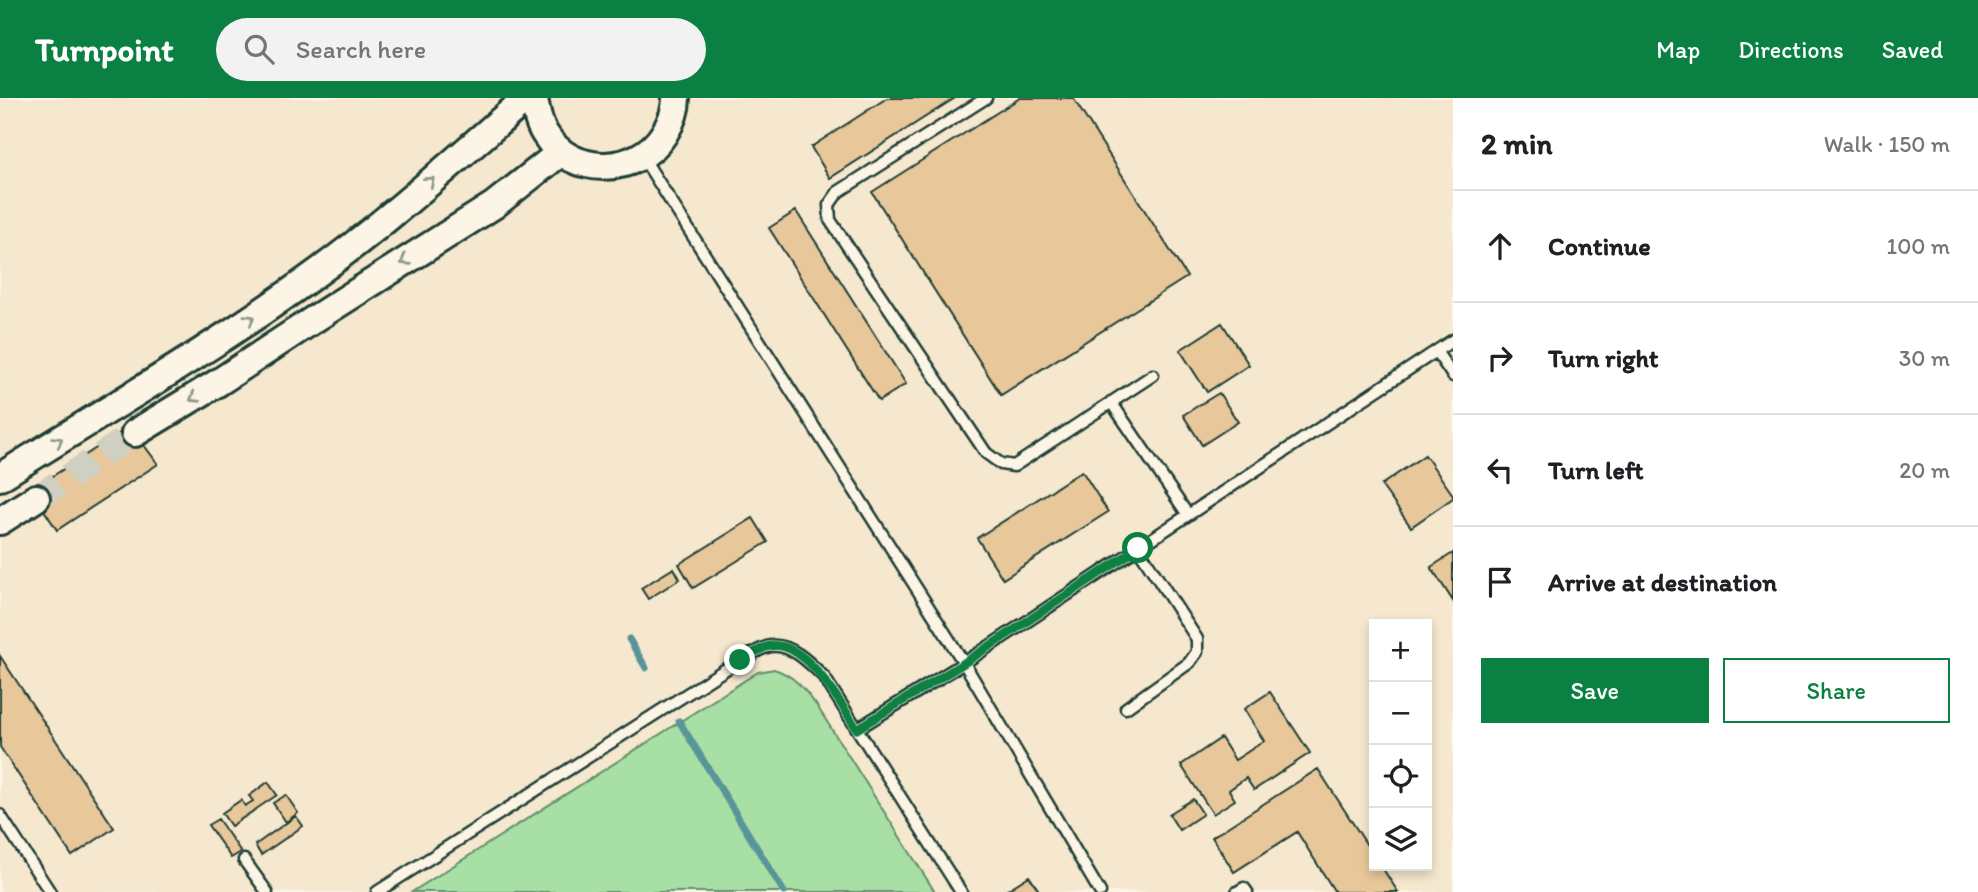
<!DOCTYPE html>
<html lang="en">
<head>
<meta charset="utf-8">
<style>
	:root { --surface:#fff; --page:#f2f2f2; --text:#202124; --muted:#757577; --line:#e0e0e0; --accent:#0b8043 }
	body { margin:0; font-family:Itim,sans-serif; background:var(--page); color:var(--text) }
	.controls { position:absolute; right:21px; bottom:21px; display:grid; overflow:hidden; border-radius:0px; box-shadow:0 4px 10px #0003 }
	.controls button { width:63px; height:63px; display:grid; place-items:center; padding:0; border:0; border-bottom:2px solid var(--line); background:var(--surface); color:var(--text); font:35px sans-serif }
	.stop { position:absolute; width:21px; height:21px; margin:-16px; border:5px solid #0b8043; border-radius:50%; background:#fff }
	.stop.end { background:#0b8043; border-color:#fff; box-shadow:0 2px 7px #0008 }
	.list { margin:0; padding:0; list-style:none }
	h2 { display:flex; justify-content:space-between; align-items:center; height:91px; margin:0; padding:0 28px; font-size:30px }
	h2 small { font-size:23px; font-weight:400; color:var(--muted) }
	.list li { display:grid; grid-template-columns:46px 1fr auto; gap:21px; align-items:center; box-sizing:border-box; height:112px; padding:0 28px; border-top:2px solid var(--line) }
	.list b { display:block; font-size:26px; white-space:nowrap }
	.list em { font-size:23px; font-style:normal; color:var(--muted) }
	.actions { display:flex; gap:14px; padding:21px 28px }
	.actions a { flex:1; padding:16px 0; border:2px solid var(--accent); border-radius:0px; text-align:center; font-size:24px; color:var(--accent) }
	.actions .main { background:var(--accent); color:#fff }
	.icon { flex:none; width:38px; height:38px; fill:none; stroke:currentColor; stroke-width:2; stroke-linecap:round; stroke-linejoin:round }
	.map { position:relative; flex:none; width:1453px; height:794px; overflow:hidden }
	header { display:flex; align-items:center; gap:42px; box-sizing:border-box; height:98px; padding:0 35px; background:var(--accent); color:#fff }
	header strong { font-size:33px }
	nav { display:flex; gap:38px; margin-inline-start:auto; font-size:24px }
	.search { width:490px; height:63px; background:var(--page); display:flex; align-items:center; gap:18px; box-sizing:border-box; padding:0 24px; border-radius:38px; color:var(--muted); font-size:26px }
	main { display:flex }
	aside { flex:1; background:var(--surface) }
	.map>svg:first-child { display:block }
	.built { fill:#f6e8cf; fill-rule:evenodd }
	.green { fill:#a7dfa4; stroke:#638e6c; stroke-width:2 }
	.lines { fill:none; stroke-linecap:round; stroke-linejoin:round }
	.stream { stroke:#599599; stroke-width:7 }
	.building { fill:#e8c89b; stroke:#1f3d34; stroke-width:2 }
	.secondary-tunnel { stroke:#d0d0c2; stroke-width:26; stroke-dasharray:26 13; stroke-linecap:butt }
	.lane-casing { stroke:#1f3d34; stroke-width:15 }
	.secondary-casing { stroke:#1f3d34; stroke-width:32 }
	.lane { stroke:#fcf5e5; stroke-width:10 }
	.secondary { stroke:#fcf5e5; stroke-width:26 }
	.oneway { stroke:#8e998c }
	.route { stroke:#0b8043; stroke-width:9 }
</style>
</head>
<body>
<header>
<strong>Turnpoint</strong>
<div class="search"><svg class="icon" aria-label="search" viewBox="0 0 24 24"><circle cx="10" cy="10" r="6"/><path d="M15 15l6 6"/></svg>Search here</div>
<nav><a>Map</a><a>Directions</a><a>Saved</a></nav>
</header>
<main>
<div class="map">
<svg width="1453" height="794" viewBox="0 0 1453 794">
	<rect width="100%" height="100%" fill="#fcf5e5"/>
	<filter id="ink" filterUnits="userSpaceOnUse"><feTurbulence type="fractalNoise" baseFrequency=".0143" numOctaves="2"/><feDisplacementMap in="SourceGraphic" scale="14" xChannelSelector="R" yChannelSelector="G"/><feConvolveMatrix kernelMatrix="1 2 1 2 8 2 1 2 1" color-interpolation-filters="sRGB"/></filter>
	<g filter="url(#ink)">
		<path class="built" d="M0 0H1453V794H0ZM1374 526H1427V768H1374Z"/>
		<path class="green" d="M774 571C794 577 804 591 817 608L935 794H412L758 574Z"/>
		<g class="lines">
			<path class="stream" d="M629 541 646 570
				M679 623 784 794"/>
		</g>
		<path class="building" d="M887 0H955L830 80 811 49Z
			M1020 0H1073L1187 179 1001 297 872 94Z
			M796 113 906 286 879 303 769 130Z
			M1222 225 1249 267 1207 294 1180 252Z
			M1219 295 1238 324 1202 347 1183 317Z
			M132 327 135 335 158 366 57 432 31 392Z
			M1425 357 1453 397V400L1411 429 1381 387Z
			M1082 373 1108 414 1003 481 977 440Z
			M753 420 768 444 693 490 679 466Z
			M1453 455V503L1431 469Z
			M674 470 680 481 648 501 641 490Z
			M0 558 114 730 72 758 0 649Z
			M1270 594 1310 655 1254 692 1246 680 1229 692 1235 702 1213 716 1181 667 1221 640 1235 662 1264 643 1244 611Z
			M1318 671 1374 758V768H1381L1398 794H1335L1297 734 1234 774 1212 739Z
			M268 684 277 697 231 728 222 715 241 702 245 708 253 703 249 698Z
			M286 697 298 715 286 724 273 705Z
			M1193 701 1203 716 1179 732 1169 716Z
			M296 718 303 728 261 757 255 747Z
			M218 721 241 754 231 760 208 727Z
			M1029 778 1038 791 1032 794H1004Z"/>
		<g class="lines">
			<path class="secondary-tunnel" d="M36 400 135 335"/>
			<defs>
				<path id="lane" d="M986 0 838 94 829 107 830 122 986 355 1001 366 1014 368 1153 277
					M642 58 964 565 1100 794
					M1436 253 1453 278
					M1111 304 1188 417
					M1126 610 1189 565 1197 554V541L1138 450
					M857 631 964 565 1453 242
					M0 717 50 794
					M244 762 267 794
					M377 794 740 562C749 558 762 549 771 548 791 545 811 566 824 579L961 794
					M1237 794 1244 790 1247 794"/>
				<path id="secondary" d="M534 0C536 13 538 25 545 36 572 80 638 77 664 36 671 25 676 13 676 0
					M135 335 219 284 316 220 494 107 561 54
					M0 379C105 313 214 250 314 177 389 123 457 60 527 0
					M0 423 36 400"/>
			</defs>
			<use href="#lane" class="lane-casing"/>
			<use href="#secondary" class="secondary-casing"/>
			<use href="#lane" class="lane"/>
			<use href="#secondary" class="secondary"/>
		</g>
		<defs><path id="oneway-chevron" d="M-2-3.5L2.5 0L-2 3.5" fill="none" stroke-width="1.6" stroke-linecap="round" stroke-linejoin="round" transform="scale(1.75)"/></defs>
		<g class="oneway">
			<use href="#oneway-chevron" transform="translate(430 83) rotate(-41)"/>
			<use href="#oneway-chevron" transform="translate(405 163) rotate(148)"/>
			<use href="#oneway-chevron" transform="translate(250 221) rotate(-32)"/>
			<use href="#oneway-chevron" transform="translate(194 300) rotate(149)"/>
			<use href="#oneway-chevron" transform="translate(58 343) rotate(-32)"/>
		</g>
	</g>
	<g class="lines" filter="url(#ink)">
		<path class="route" d="M740 562C749 558 760 550 770 548 806 541 841 607 857 631L964 565 1138 450"/>
	</g>
</svg>
<div class="controls">
<button>+</button>
<button>−</button>
<button><svg class="icon" aria-label="locate" viewBox="0 0 24 24"><circle cx="12" cy="12" r="6"/><path d="M12 2v4M12 18v4M2 12h4M18 12h4"/></svg></button>
<button><svg class="icon" aria-label="layers" viewBox="0 0 24 24"><path d="M12 4l9 5-9 5-9-5zM3 14l9 5 9-5"/></svg></button>
</div>
<div class="stop" style="left:1138px;top:450px"></div>
<div class="stop end" style="left:740px;top:562px"></div>
</div>
<aside>
<h2>2 min<small>Walk · 150 m</small></h2>
<ul class="list">
<li><svg class="icon" aria-label="ahead" viewBox="0 0 24 24"><path d="M12 20V5M6 11l6-6 6 6"/></svg><div><b>Continue</b></div><em>100 m</em></li>
<li><svg class="icon" aria-label="right" viewBox="0 0 24 24"><path d="M7 20v-9h11M14 6l5 5-5 5"/></svg><div><b>Turn right</b></div><em>30 m</em></li>
<li><svg class="icon" aria-label="left" viewBox="0 0 24 24"><path d="M17 20v-9H6M10 6l-5 5 5 5"/></svg><div><b>Turn left</b></div><em>20 m</em></li>
<li><svg class="icon" aria-label="arrive" viewBox="0 0 24 24"><path d="M6 21V4h12l-3 4 3 4H6"/></svg><div><b>Arrive at destination</b></div></li>
</ul>
<div class="actions"><a class="main">Save</a><a>Share</a></div>
</aside>
</main>
</body>
</html>
